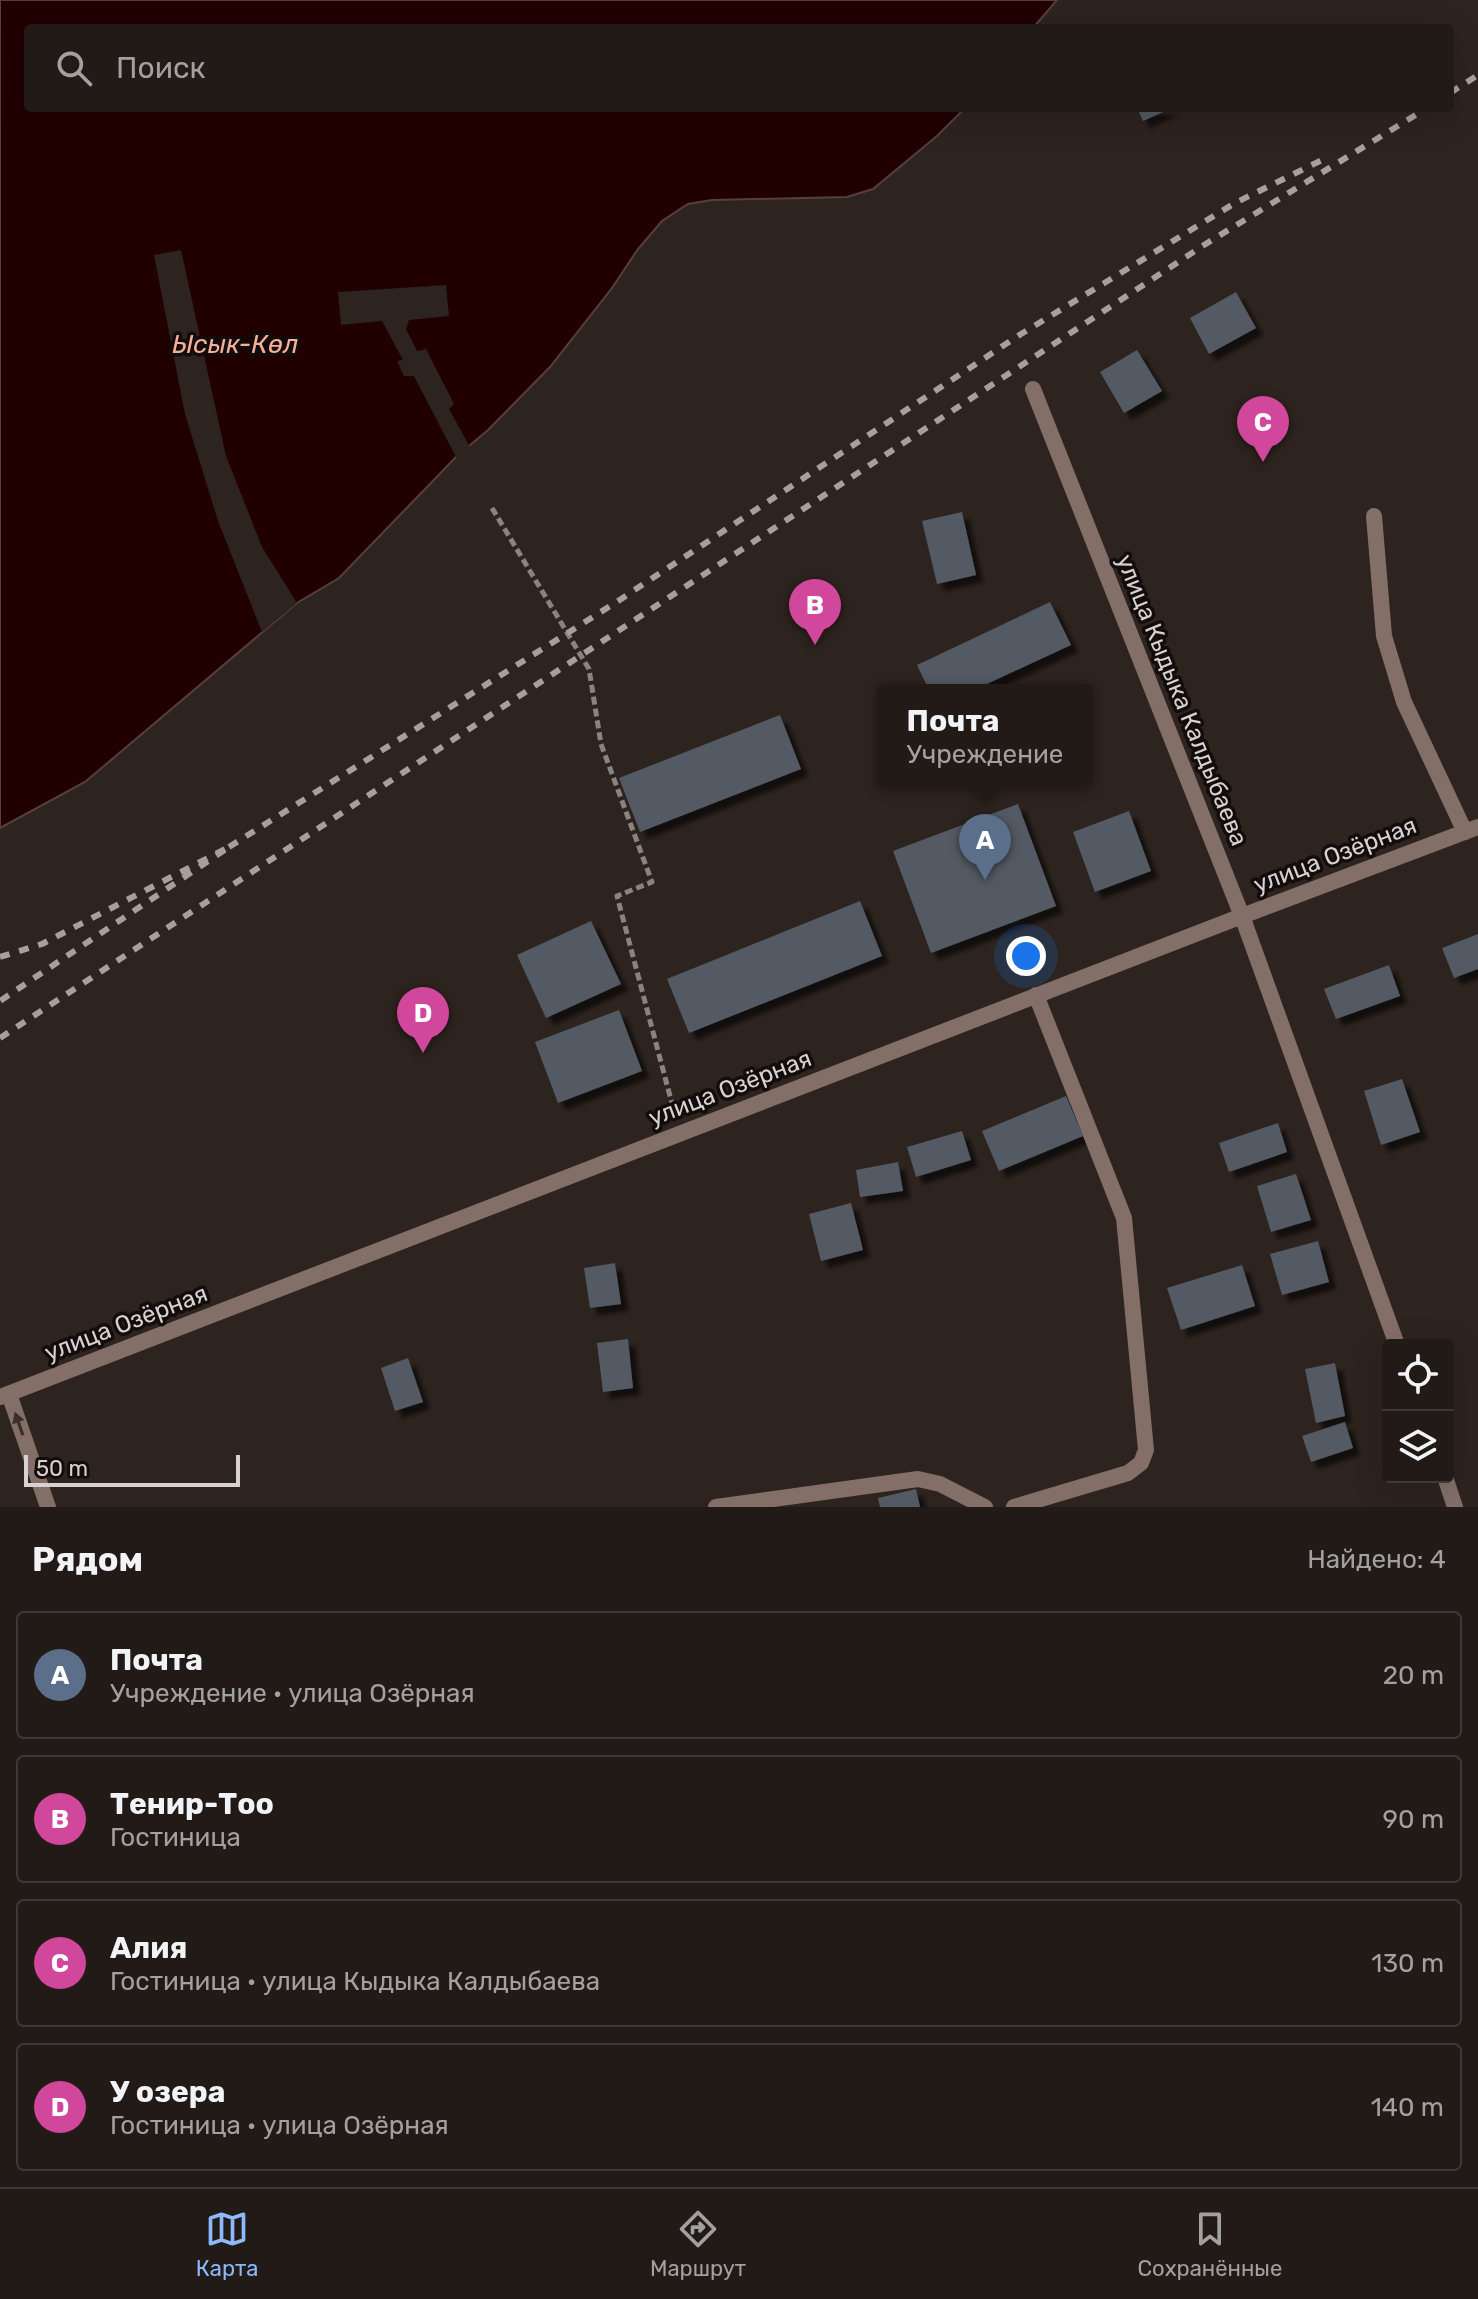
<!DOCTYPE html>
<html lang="ru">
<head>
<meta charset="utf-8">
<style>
	:root { --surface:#221a17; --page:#2a2320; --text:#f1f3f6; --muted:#a2a1a1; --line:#3f3836; --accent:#8cb9fc }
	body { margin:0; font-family:Rubik,sans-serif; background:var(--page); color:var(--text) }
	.controls { position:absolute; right:24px; bottom:24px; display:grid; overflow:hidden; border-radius:8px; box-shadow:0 8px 32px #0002 }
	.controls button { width:72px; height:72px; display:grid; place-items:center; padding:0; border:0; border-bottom:2px solid var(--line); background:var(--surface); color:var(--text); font:40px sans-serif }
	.scale { position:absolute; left:24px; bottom:20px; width:216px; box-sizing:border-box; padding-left:8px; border:4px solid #d8d1cf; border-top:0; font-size:22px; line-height:28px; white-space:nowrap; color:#d8d1cf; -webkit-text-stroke:6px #120d0c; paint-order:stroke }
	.you { position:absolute; left:1026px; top:956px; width:28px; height:28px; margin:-20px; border:6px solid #fff; border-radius:50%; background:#1a73e8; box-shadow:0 0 0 12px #1a73e833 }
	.badge { display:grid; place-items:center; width:52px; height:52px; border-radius:50%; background:var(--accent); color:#fff; font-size:26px; font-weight:700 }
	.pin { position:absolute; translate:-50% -66px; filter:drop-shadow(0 2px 4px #0008) }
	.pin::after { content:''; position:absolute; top:42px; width:28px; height:24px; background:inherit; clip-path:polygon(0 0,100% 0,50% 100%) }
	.popup { position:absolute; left:877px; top:684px; width:216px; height:104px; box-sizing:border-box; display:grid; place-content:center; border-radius:8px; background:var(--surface); filter:drop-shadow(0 2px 6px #0005); font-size:26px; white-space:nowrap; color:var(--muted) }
	.popup b { font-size:30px; color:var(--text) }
	.popup::after { content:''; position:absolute; left:50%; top:100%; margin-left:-16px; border:16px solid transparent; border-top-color:var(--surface) }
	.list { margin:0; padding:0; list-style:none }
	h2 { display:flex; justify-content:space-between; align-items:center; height:104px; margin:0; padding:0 32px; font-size:34px }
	h2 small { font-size:26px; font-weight:400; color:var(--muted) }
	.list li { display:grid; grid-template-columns:52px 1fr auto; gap:24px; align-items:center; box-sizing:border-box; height:128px; margin:0 16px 16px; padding:0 16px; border:2px solid var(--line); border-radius:8px }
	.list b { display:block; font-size:30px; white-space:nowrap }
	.list p { margin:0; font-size:26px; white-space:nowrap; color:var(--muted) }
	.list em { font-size:26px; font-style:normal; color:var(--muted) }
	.icon { flex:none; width:44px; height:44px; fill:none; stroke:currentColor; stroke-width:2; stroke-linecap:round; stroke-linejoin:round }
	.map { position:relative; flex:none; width:1478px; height:1507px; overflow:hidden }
	.search { position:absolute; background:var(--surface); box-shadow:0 8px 32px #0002; left:24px; right:24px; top:24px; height:88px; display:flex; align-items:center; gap:20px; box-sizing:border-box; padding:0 28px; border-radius:8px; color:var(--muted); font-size:30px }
	.sheet { height:680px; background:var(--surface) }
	nav { display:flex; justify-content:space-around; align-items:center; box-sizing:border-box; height:112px; border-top:2px solid var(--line); background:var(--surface); font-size:22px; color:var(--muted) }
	nav a { display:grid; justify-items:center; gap:4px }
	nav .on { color:var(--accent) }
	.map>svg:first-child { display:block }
	.water { fill:#210100; stroke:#583f3e; stroke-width:2 }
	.pier { fill:#2d231f }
	.building { fill:#535a63; filter:url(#shadow) }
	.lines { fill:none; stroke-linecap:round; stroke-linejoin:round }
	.path { stroke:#8b8380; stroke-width:5; stroke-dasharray:8 4; stroke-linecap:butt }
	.minor { stroke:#836e68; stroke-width:16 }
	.tertiary { stroke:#836e68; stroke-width:16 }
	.rail { stroke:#a79f9d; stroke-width:6; stroke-dasharray:10 10; stroke-linecap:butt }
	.oneway { fill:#3a2f2c }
	.labels { text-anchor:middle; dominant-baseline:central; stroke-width:7; stroke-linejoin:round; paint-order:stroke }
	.street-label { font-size:24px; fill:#d8d1cf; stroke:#120d0c }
	.water-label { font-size:26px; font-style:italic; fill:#f8ae98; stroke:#120d0c }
</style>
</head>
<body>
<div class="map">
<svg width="1478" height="1507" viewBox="0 0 1478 1507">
	<defs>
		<filter id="shadow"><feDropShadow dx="7" dy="7" stdDeviation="2" flood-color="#0009"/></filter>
	</defs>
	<rect width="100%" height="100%" fill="#2d231f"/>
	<path class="water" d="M0 0H1057L1033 28H28V108H965L937 136 873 189 847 197 712 200 688 204 662 221 638 249 612 288 550 367 488 430 456 457 339 578 297 603 85 782 0 828Z"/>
	<path class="pier" d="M181 250 226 456 262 547 297 603 262 632 218 521 185 414 154 255Z
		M446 285 449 316 409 320 406 329 417 351 426 349 454 404 449 409 471 449 458 461 414 376H404L397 361 403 360 382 321 341 325 338 292Z"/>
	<path class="building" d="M1137 108H1172L1143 121Z
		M1236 292 1256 328 1209 354 1190 318Z
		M1137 350 1162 391 1124 413 1100 372Z
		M962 512 976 575 937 584 922 521Z
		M1050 602 1071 645 974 690H929L917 665Z
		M780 715 801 769 640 832 619 778Z
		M1018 804 1056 906 931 953 893 851Z
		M1129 811 1151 871 1095 892 1073 832Z
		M860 901 882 956 689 1033 667 979Z
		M591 921 621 984 546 1018 517 955Z
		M1478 934V969L1454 978 1442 948Z
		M1389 965 1400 996 1336 1019 1324 989Z
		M619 1010 642 1071 558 1103 535 1042Z
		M1402 1079 1420 1132 1381 1145 1364 1091Z
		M1066 1096 1083 1136 999 1171 982 1131Z
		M1278 1123 1287 1152 1229 1172 1219 1143Z
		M962 1131 971 1160 916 1177 907 1147Z
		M898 1162 903 1191 860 1197 856 1170Z
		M1296 1174 1311 1220 1271 1232 1257 1186Z
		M851 1203 863 1250 821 1261 809 1214Z
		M1318 1241 1329 1282 1282 1295 1270 1254Z
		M615 1263 621 1304 590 1308 584 1268Z
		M1242 1265 1255 1306 1181 1330 1167 1288Z
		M628 1339 633 1388 603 1392 597 1343Z
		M408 1358 423 1402 395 1411 381 1368Z
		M1335 1363 1345 1416 1316 1423 1305 1369Z
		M1345 1422 1353 1448 1311 1462 1302 1436Z
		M916 1489 920 1507H880L878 1498Z"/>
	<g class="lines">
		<path class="path" d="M492 508 589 669 601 744 652 882 617 896 675 1115"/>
		<path class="minor" d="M1374 516 1384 636 1404 702 1465 832
			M716 1507 918 1479 940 1484 985 1507
			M1014 1507 1128 1473 1141 1463 1146 1450 1124 1218 1036 995"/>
		<path class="tertiary" d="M1033 389 1242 916 1397 1345
			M9 1394 48 1507
			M0 1397 1242 916 1478 827
			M1445 1477 1455 1507"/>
		<path class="rail" d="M1450 93 1478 75
			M229 847 615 603 1021 334 1235 203 1326 158
			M0 957 42 944 229 847 0 1001
			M0 1038 1204 245 1427 108"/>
	</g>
	<defs><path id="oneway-solid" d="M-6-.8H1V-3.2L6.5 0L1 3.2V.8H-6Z" transform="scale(2)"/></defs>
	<use class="oneway" href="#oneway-solid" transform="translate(19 1424) rotate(-109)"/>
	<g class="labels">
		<g class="street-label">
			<text transform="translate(1182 700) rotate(68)">улица Кыдыка Калдыбаева</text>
			<text transform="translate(1335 855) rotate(-21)">улица Озёрная</text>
			<text transform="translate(730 1088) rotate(-21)">улица Озёрная</text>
			<text transform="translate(126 1323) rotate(-21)">улица Озёрная</text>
		</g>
		<g class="water-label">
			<text x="235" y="344">Ысык-Көл</text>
		</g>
	</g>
</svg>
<div class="controls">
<button><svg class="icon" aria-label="locate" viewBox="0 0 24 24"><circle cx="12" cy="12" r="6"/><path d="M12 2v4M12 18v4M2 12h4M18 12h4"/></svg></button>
<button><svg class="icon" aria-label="layers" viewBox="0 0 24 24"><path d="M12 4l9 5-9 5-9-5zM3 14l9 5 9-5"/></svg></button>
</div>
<div class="scale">50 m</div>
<div class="you"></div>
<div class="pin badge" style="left:985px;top:880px;background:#5c6f8a">A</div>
<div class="popup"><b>Почта</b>Учреждение</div>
<div class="pin badge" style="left:815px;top:645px;background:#d1479c">B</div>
<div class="pin badge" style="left:1263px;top:462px;background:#d1479c">C</div>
<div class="pin badge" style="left:423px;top:1053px;background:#d1479c">D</div>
<div class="search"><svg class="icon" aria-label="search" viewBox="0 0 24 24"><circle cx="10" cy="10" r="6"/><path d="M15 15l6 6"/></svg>Поиск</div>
</div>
<section class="sheet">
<h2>Рядом<small>Найдено: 4</small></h2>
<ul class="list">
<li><span class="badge" style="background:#5c6f8a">A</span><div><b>Почта</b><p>Учреждение · улица Озёрная</p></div><em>20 m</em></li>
<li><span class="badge" style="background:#d1479c">B</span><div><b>Тенир-Тоо</b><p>Гостиница</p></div><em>90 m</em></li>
<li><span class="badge" style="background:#d1479c">C</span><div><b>Алия</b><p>Гостиница · улица Кыдыка Калдыбаева</p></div><em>130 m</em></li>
<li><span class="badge" style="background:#d1479c">D</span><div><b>У озера</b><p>Гостиница · улица Озёрная</p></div><em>140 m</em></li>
</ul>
</section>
<nav>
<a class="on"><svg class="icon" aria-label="map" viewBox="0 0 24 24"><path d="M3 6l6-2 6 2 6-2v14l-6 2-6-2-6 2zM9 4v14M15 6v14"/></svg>Карта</a>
<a><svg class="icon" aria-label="directions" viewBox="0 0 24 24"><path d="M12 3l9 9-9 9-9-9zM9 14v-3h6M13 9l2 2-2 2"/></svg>Маршрут</a>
<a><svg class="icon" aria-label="saved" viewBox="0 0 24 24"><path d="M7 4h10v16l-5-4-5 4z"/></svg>Сохранённые</a>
</nav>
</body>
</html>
